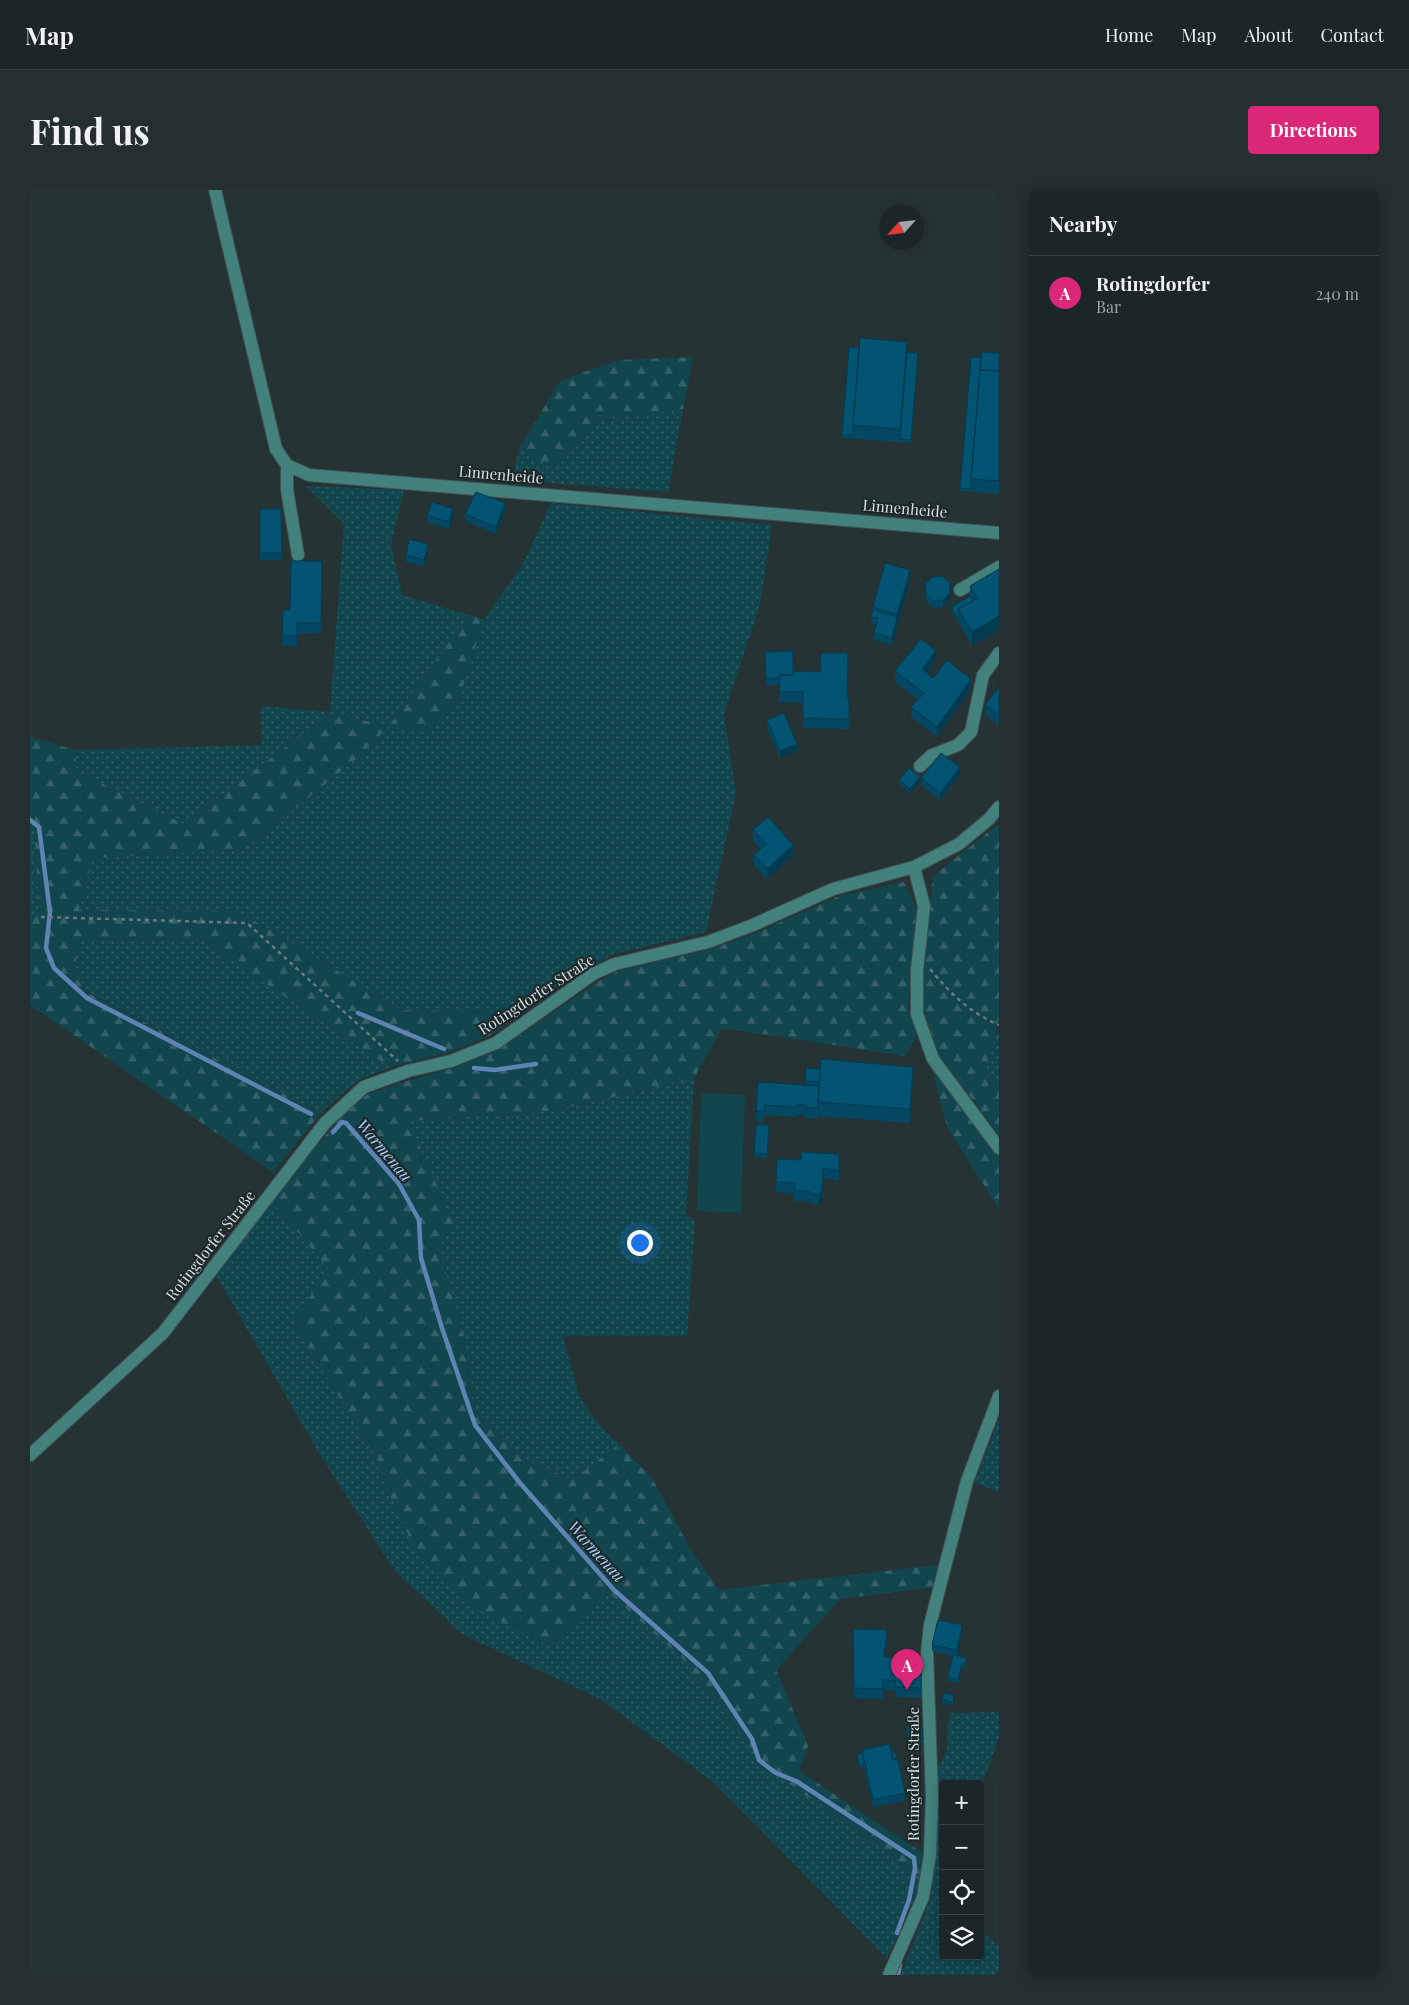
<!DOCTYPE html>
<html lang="en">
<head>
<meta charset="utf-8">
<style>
	:root { --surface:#1c2628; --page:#252e30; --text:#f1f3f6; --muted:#a0a5a8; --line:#3a4345; --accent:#db2777 }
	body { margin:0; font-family:"Playfair Display",serif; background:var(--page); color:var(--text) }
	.controls { position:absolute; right:15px; bottom:15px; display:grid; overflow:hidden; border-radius:5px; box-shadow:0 2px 12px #0003 }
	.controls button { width:45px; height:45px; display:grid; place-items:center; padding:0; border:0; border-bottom:1px solid var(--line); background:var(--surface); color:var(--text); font:25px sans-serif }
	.compass { position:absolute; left:849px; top:15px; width:45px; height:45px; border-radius:50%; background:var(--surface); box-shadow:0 2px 12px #0003; rotate:243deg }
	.you { position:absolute; left:609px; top:1052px; width:18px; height:18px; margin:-12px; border:4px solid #fff; border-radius:50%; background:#1a73e8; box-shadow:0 0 0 8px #1a73e833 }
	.badge { display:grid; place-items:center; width:32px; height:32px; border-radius:50%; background:var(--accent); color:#fff; font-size:16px; font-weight:700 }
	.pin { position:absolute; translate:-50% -41px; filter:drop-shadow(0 1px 2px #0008) }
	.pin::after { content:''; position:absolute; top:26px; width:18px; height:15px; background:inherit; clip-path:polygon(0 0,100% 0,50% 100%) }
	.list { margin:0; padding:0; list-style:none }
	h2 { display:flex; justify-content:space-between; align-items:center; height:65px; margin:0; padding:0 20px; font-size:21px }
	h2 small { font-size:16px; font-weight:400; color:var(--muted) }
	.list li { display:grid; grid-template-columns:32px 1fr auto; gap:15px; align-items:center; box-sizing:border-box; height:75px; padding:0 20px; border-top:1px solid var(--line) }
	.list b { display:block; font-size:19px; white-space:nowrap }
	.list p { margin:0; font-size:16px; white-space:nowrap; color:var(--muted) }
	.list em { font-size:16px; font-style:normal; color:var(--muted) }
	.icon { flex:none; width:28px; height:28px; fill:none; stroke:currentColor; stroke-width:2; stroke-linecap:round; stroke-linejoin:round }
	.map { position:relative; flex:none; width:969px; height:1785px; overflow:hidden; border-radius:5px }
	header { display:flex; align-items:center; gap:30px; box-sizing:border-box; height:70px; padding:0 25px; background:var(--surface); border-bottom:1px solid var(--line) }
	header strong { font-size:24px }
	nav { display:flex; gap:28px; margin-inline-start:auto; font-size:18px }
	.intro { display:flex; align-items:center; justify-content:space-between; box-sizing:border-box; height:120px; padding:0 30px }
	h1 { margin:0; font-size:35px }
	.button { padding:12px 22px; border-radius:5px; background:var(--accent); color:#fff; font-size:18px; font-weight:700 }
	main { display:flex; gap:30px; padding:0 30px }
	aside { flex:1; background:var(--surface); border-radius:5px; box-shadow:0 2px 12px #0003 }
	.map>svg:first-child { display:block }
	.grass { fill:url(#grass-dots) }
	.forest { fill:url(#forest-firs) }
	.pitch { fill:#12464f }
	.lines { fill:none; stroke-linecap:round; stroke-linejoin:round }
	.stream { stroke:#5f84b4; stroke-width:4.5 }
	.minor-casing { stroke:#424f51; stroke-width:14 }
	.path { stroke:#6d787a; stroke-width:2.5; stroke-dasharray:4 4; stroke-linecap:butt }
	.minor { stroke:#42817c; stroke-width:12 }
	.wall { fill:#034763 }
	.shaded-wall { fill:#023a50 }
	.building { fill:#035373; stroke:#023a50 }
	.labels { text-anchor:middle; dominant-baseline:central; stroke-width:4.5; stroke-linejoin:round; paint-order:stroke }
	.street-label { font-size:15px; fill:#d8e0e2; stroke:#1c292b }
	.water-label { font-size:16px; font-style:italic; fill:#aecff9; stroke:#1c292b }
</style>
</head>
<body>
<header>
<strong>Map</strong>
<nav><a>Home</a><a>Map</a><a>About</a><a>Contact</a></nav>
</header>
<div class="intro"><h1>Find us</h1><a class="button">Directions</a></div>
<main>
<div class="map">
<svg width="969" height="1785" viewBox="0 0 969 1785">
	<defs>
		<pattern id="grass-dots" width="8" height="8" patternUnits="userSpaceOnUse" patternTransform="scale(1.25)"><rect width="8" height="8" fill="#12464f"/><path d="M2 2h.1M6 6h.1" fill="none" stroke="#346068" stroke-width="1.8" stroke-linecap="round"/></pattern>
		<pattern id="forest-firs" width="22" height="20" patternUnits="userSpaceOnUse" patternTransform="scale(1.25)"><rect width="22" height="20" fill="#12464f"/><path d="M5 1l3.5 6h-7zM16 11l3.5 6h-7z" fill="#346068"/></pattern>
	</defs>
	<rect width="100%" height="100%" fill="#263335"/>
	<path class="grass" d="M653 219 638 302 482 290 490 257 524 280 566 231Z
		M276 296 374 300 361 355 372 405 439 425 359 536 427 516 454 429 492 376 521 313 742 335 730 415 694 524 706 603 676 742 584 764 527 797 466 822 371 820 244 742 207 721 49 720 63 668 214 659 330 566 358 537 300 523 154 634 45 580 46 560 232 555 231 516 300 522 314 334Z
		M0 637 4 639 10 729 0 725Z
		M168 748 360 877 325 892 291 923 56 801 44 779 51 749Z
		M966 842 969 843V891L954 886Z
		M664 888 656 1027 665 1028 657 1146H533L549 1206 566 1231 589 1254 544 1290 490 1267 446 1223 433 1141 407 1053 379 931 523 921Z
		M241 1010 299 1078 264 1132 350 1274 358 1301 523 1458 578 1401 652 1468 736 1577 890 1687 886 1705 857 1768 683 1592 570 1509 432 1444 365 1381 290 1265 186 1085Z
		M969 1229V1302L945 1293Z
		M969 1522V1547L950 1600V1594H913V1766H950V1740L969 1756V1785H871L901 1708 907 1607V1580L917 1561 919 1523Z"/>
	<path class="forest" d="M663 167 653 219 566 231 524 280 490 257 530 191 588 170Z
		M439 425 454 429 427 516 398 543 359 536 330 566 214 659 63 668 49 720 207 721 244 742 371 820 466 822 527 797 459 846 420 862 360 877 168 748 51 749 44 779 56 802 291 923 243 982 0 815V725L10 728 4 639 0 637V547L46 560 45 580 154 634 300 523 359 536Z
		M966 636H969V828L954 886 969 891V945L909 865 893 818V780L903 686Z
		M874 692 886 718 878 816 887 845 875 866 692 838 664 888 523 921 379 931 425 1038 407 1053 433 1141 446 1223 490 1267 543 1290 589 1254 622 1288 660 1358 689 1400 908 1375 904 1397 810 1409 746 1480 778 1556 769 1581 893 1663 890 1687 736 1577 652 1468 578 1402 523 1458 449 1420 387 1364 358 1301 350 1274 264 1132 298 1078 241 1010 312 926 338 904 367 894 426 877 468 860 569 791 588 781 681 759 726 743 807 707Z
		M900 872 969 966V1019L917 937Z"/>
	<path class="pitch" d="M671 903 715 905 711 1023 667 1021Z"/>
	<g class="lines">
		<path class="stream" d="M0 630 9 637 20 722 16 758 24 778 57 808 281 924
			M328 823 414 859
			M444 878 465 880 506 874
			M303 942 312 932 316 933 369 994 389 1030 391 1068 412 1138 445 1235 490 1293 584 1400 678 1483 722 1549 729 1570 746 1583 766 1591 884 1668 885 1678 879 1710 867 1743
			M868 1785 870 1774"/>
		<defs>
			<path id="minor" d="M185 0 246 259 257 275 279 285 969 343
				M257 275V300L268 365
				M930 400 969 377
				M890 576 902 565 928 555 941 542 953 485 969 463
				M884 677 894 716 887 780V824L903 869 969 958
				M0 1265 133 1143 295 933 334 897 378 881 421 871 466 853 563 784 585 774 678 752 723 735 803 699 884 677 929 654 959 629 969 617
				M859 1785 893 1707 900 1665 902 1607 897 1463 900 1435 937 1291 969 1206"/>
		</defs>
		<use href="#minor" class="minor-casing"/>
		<path class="path" d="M11 727 217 733 368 871
			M900 779C921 804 939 822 969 835"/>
		<use href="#minor" class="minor"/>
	</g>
	<path class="wall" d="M877 162 888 163 881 253 812 248V245Z
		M969 163V304L930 301 951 168Z
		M230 319H251L252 370H230Z
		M475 320 466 344 435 331V324Z
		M397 325 423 326 419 339 397 332Z
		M398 361 394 376 376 372V365Z
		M292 371 291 443 267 444V456H252L253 420H260Z
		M969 379V440L942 455 921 420V417L940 406V396Z
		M880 390 862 455 844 450V443L846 435 841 434V427L843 420V417Z
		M895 394 920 410 913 417 903 418 896 411Z
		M735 462 763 485 817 508H819V539L773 538V513L749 512 750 495H736Z
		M906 471 897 483 903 488 941 499 907 547 881 527V517L888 509 865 492V481Z
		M969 497V535L955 525V515Z
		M737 530 767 561 750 568 737 537Z
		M930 584 910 610 891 595V588Z
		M869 590H890L880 603 869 594Z
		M723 640 763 665 737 689 724 675V665L731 659 723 651Z
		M776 878 883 890 880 933 788 926V929L776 928V925L768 924 767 927 734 925V932L726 931 728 892 789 896 775 895Z
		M726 935H739L737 968 724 967Z
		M809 964V991L793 988 792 1012 789 1014H781L779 1011H764V1004L746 1002V992L771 970Z
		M823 1439 857 1450 855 1467 882 1481 891 1482V1508L865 1507V1500H853V1509L824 1508Z
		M932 1442 927 1466 936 1472V1477H932L928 1493 918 1491V1487L923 1466 902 1461V1455Z
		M912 1509H924L923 1515 912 1513Z
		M877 1535 892 1538 893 1553H889V1560H877Z
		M832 1560 862 1562 867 1570 875 1603V1610L843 1617 834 1577 829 1578 827 1568V1565L832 1563Z"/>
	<path class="shaded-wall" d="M475 313V320L466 344V337Z
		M423 319V326L419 339V332Z
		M398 354V361L394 376V370Z
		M880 380V390L862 455V448L867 427V424Z
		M920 403V410L913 417V410Z
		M969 426V440L942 455V442Z
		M906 461V471L892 489V479Z
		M941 489V499L907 547V537Z
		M767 554V561L750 568V561Z
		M930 577V584L910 610V603Z
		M890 587V590L880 603V599Z
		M763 655V665L737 689V679Z
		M883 877V890L880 933V919Z
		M793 978 792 1012 789 1014V1004Z
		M932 1435V1442L927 1467V1460Z
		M857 1440V1450L854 1477V1467Z"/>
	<path class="building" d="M830 148 877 152 870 239 823 235Z
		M819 157 829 158 823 235V245H812Z
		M877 162 888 163 881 250 870 249Z
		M951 162 969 163V181L950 180Z
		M941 167 951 168 941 289V299L930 298Z
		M950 180 969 181V291L941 289Z
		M446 302 475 313 466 337 435 324Z
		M402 312 423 319 419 332 397 325Z
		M230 319H251L252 363H230Z
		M379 349 398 354 394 370 376 365Z
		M261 371H292L291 433H267V446H252L253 420H260Z
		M855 373 880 380 867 424 843 417Z
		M969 379V426L942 442 928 419 948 408 940 396Z
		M912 386 920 393V403L913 410 903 411 896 404 895 394 902 387Z
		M940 406 943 411 928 419V429L921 417Z
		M843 420 867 427 862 448 844 443 848 428 841 427Z
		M891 449 906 461 892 479 903 488 917 470 941 489 907 537 881 517 894 503 865 481Z
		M763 461V485H750V488L736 489 735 462Z
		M791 463H818L817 508H819V529L773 528V502H749L750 485H763V481L790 482Z
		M969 497V525L955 515Z
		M754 523 767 554 750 561 737 530Z
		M911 563 930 577 910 603 891 588Z
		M879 578 890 587 880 599 869 590Z
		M738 627 763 655 737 679 724 665 736 654 723 640Z
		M791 869 883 877 880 919 788 912Z
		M776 878 790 879 789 892 775 891Z
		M728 892 789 896 788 918H776V915L768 914 767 917 734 915V922L726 921Z
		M726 935H739L737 964 724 963Z
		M771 962 809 964V981L793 978 792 1002 789 1004H781L779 1001 764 1000 765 993 746 992 747 969 771 970Z
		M908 1430 932 1435 927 1460 902 1455Z
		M823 1439 857 1440 854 1467 882 1468V1481L891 1482V1498L865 1497V1490H853V1499L824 1498Z
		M923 1465 936 1468V1474L932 1473 928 1490 918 1487Z
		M914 1503 924 1505 923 1512 912 1509Z
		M877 1535 892 1538 893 1549H888L889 1556 877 1557Z
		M860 1554 863 1570H868L875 1603 843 1610 832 1560Z
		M862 1562H865L867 1568H863Z
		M832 1563 834 1574 829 1575 827 1565Z"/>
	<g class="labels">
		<g class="street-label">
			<text transform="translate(471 284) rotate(5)">Linnenheide</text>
			<text transform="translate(875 318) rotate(5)">Linnenheide</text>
			<text transform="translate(506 804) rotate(-33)">Rotingdorfer Straße</text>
			<text transform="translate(180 1055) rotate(-52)">Rotingdorfer Straße</text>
			<text transform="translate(883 1584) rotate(-90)">Rotingdorfer Straße</text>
		</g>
		<g class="water-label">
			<text transform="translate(355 960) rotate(50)">Warmenau</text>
			<text transform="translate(567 1361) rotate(48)">Warmenau</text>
		</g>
	</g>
</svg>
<div class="controls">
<button>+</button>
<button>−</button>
<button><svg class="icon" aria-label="locate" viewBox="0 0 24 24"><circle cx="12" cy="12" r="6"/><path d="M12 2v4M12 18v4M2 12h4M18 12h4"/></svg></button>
<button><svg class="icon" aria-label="layers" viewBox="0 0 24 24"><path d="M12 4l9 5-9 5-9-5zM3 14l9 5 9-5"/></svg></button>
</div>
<svg class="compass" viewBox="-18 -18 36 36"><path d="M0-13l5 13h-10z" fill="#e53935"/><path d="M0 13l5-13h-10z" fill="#a0a5a8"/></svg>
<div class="you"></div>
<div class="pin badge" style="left:877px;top:1500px">A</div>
</div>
<aside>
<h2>Nearby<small></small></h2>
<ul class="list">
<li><span class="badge">A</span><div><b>Rotingdorfer</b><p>Bar</p></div><em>240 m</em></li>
</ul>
</aside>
</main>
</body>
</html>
